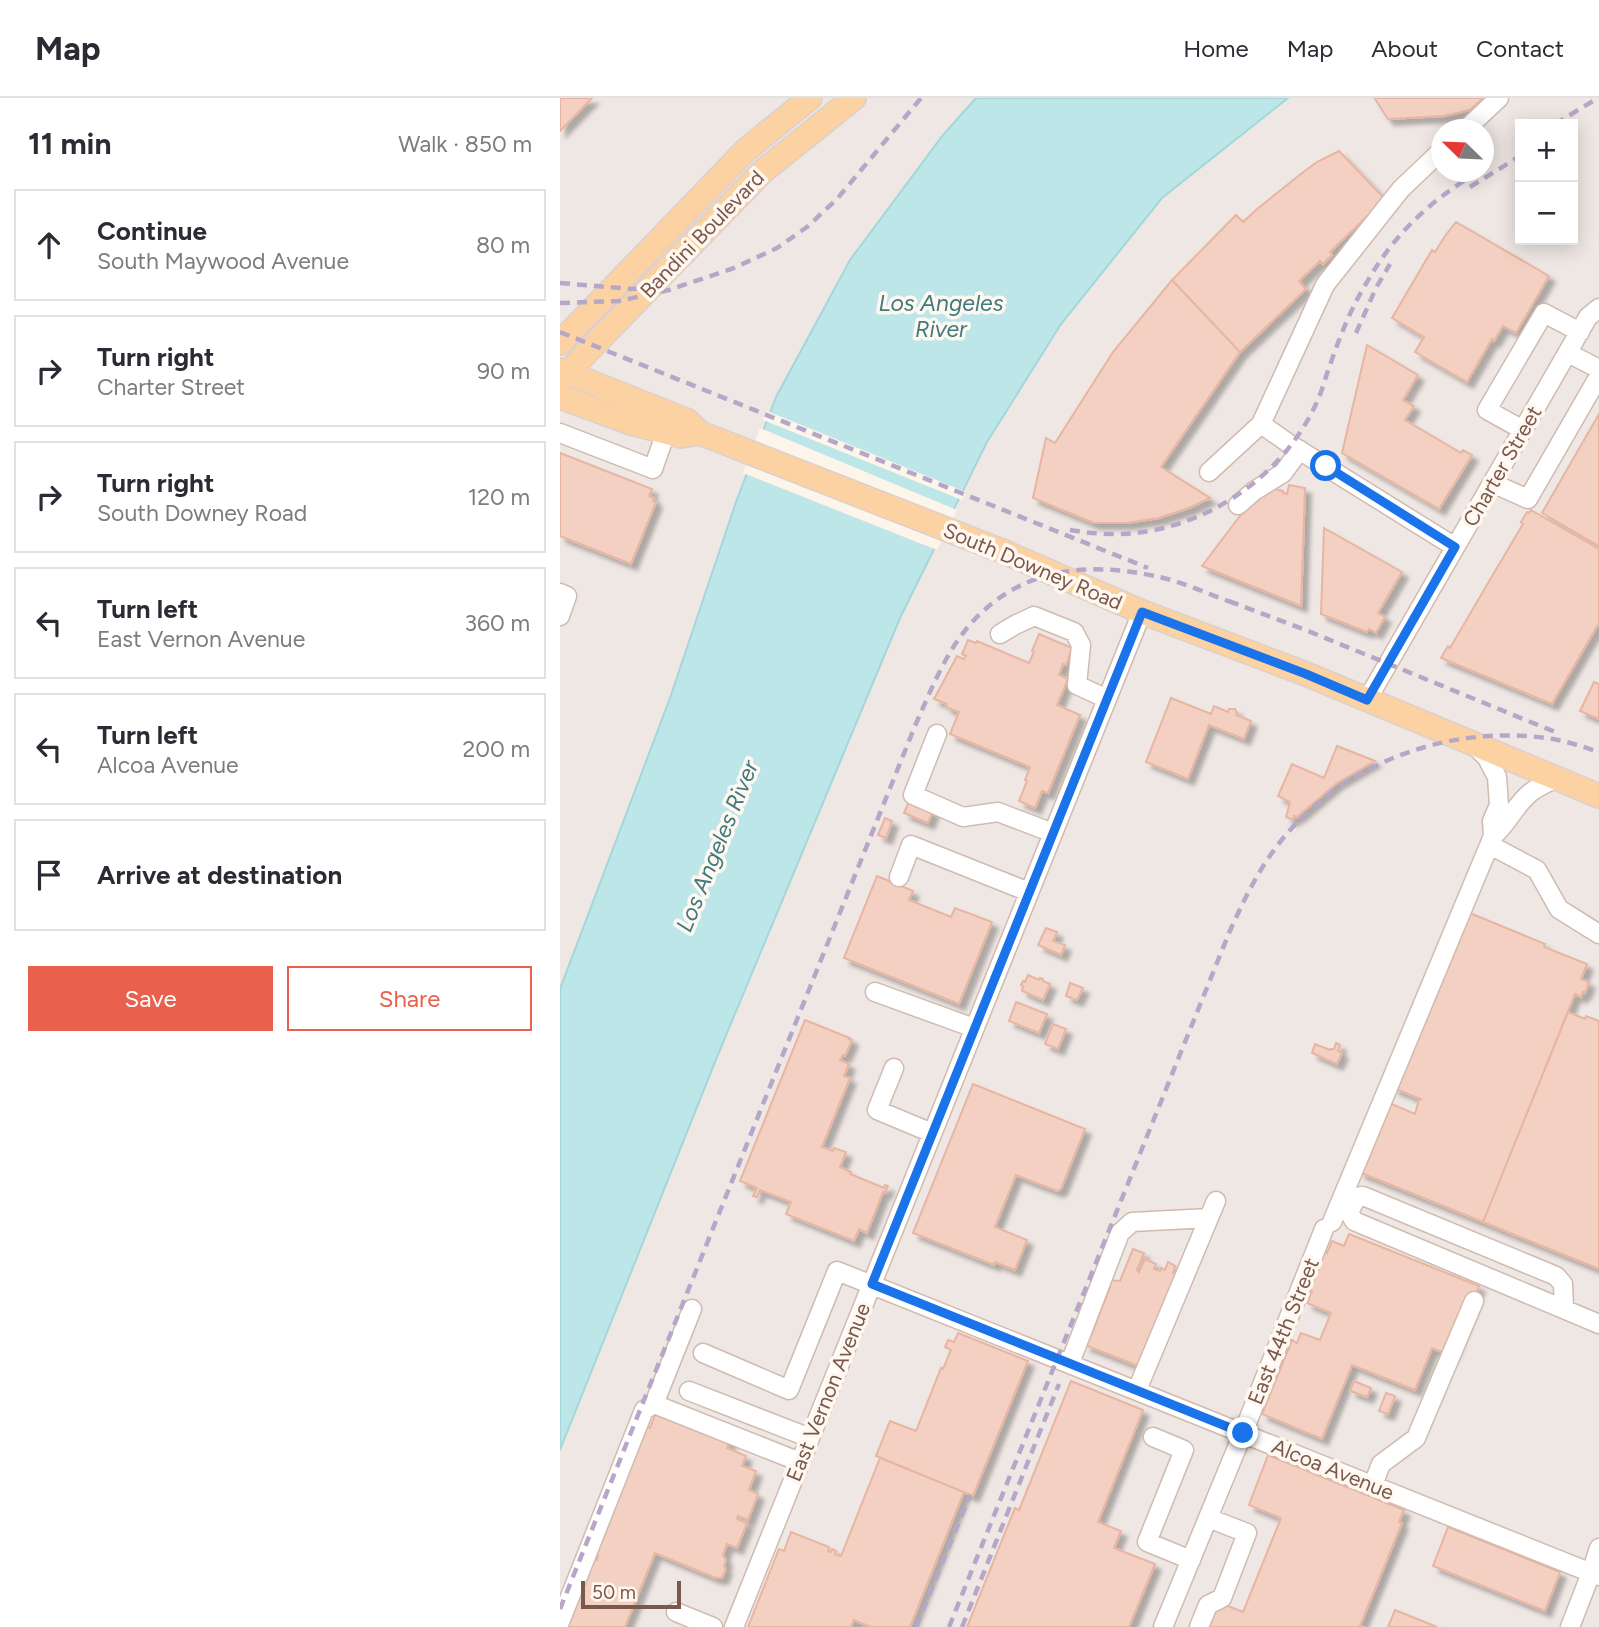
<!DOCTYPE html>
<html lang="en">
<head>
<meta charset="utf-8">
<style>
	:root { --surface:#fff; --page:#f2f2f3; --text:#2b2b33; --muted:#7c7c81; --line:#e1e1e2; --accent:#e9614d }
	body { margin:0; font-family:Figtree,sans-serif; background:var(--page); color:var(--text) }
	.controls { position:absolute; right:21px; top:21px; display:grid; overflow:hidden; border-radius:0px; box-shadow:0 4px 18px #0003 }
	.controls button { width:63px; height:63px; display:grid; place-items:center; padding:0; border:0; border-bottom:2px solid var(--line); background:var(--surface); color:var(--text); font:35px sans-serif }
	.compass { position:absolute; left:871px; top:21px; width:63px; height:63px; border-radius:50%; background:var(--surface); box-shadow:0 4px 18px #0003; rotate:293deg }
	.scale { position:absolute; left:21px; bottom:18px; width:100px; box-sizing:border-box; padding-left:7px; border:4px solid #7a584c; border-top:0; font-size:19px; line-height:24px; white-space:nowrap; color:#7a584c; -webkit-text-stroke:5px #fff8f1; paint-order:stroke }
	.stop { position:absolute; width:21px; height:21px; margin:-16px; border:5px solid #1a73e8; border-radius:50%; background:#fff }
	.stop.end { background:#1a73e8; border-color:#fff; box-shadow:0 2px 7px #0008 }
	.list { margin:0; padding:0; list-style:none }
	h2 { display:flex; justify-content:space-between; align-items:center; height:91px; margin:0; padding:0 28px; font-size:30px }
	h2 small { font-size:23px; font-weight:400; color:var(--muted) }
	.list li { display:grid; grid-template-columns:46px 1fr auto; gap:21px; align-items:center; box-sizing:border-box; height:112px; margin:0 14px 14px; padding:0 14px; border:2px solid var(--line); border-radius:0px }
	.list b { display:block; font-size:26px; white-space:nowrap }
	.list p { margin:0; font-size:23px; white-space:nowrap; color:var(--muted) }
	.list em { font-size:23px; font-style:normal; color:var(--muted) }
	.actions { display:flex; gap:14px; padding:21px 28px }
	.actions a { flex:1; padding:16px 0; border:2px solid var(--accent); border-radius:0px; text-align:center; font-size:24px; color:var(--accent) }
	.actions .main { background:var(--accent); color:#fff }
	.icon { flex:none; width:38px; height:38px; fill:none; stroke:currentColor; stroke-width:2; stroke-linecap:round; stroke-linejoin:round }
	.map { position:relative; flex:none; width:1039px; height:1529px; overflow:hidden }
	header { display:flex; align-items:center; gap:42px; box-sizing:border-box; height:98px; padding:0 35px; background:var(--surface); border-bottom:2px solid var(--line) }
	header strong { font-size:33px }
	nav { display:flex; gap:38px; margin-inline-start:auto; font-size:24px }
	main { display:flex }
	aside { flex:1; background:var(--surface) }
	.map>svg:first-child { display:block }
	.industrial { fill:#efe7e3; fill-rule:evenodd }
	.water { fill:#bde6e8; stroke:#a3d7da; stroke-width:2 }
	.pier { fill:#fdf4ea }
	.building { fill:#f3d0c1; stroke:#e7b5a1; stroke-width:2; filter:url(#shadow) }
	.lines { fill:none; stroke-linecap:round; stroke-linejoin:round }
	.minor-casing { stroke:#d1baae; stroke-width:21 }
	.major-casing { stroke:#dad0cd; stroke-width:26 }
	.minor { stroke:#fff; stroke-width:18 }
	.major { stroke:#fcd2a2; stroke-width:23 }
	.rail { stroke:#b6a7c9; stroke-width:4.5; stroke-dasharray:10 7; stroke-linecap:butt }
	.route { stroke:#1a73e8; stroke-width:9 }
	.labels { text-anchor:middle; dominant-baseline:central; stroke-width:7; stroke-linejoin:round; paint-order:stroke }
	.street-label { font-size:21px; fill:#7a584c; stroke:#fff8f1 }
	.water-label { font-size:23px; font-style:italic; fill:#3e7a7e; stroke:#fff8f1 }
</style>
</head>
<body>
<header>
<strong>Map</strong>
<nav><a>Home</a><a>Map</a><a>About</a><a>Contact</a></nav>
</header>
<main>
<aside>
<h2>11 min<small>Walk · 850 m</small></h2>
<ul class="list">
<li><svg class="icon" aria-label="ahead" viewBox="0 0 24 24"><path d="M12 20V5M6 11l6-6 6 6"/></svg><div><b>Continue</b><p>South Maywood Avenue</p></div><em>80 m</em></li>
<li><svg class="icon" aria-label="right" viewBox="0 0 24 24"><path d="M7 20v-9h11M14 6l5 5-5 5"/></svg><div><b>Turn right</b><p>Charter Street</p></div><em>90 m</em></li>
<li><svg class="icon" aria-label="right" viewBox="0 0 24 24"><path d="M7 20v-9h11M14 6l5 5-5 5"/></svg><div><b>Turn right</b><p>South Downey Road</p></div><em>120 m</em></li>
<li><svg class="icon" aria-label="left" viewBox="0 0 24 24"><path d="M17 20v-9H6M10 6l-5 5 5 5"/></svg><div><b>Turn left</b><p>East Vernon Avenue</p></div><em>360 m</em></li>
<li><svg class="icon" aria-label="left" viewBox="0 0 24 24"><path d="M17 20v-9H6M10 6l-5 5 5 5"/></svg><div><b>Turn left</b><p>Alcoa Avenue</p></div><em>200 m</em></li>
<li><svg class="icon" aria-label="arrive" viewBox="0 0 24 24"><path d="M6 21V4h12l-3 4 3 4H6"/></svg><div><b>Arrive at destination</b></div></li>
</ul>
<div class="actions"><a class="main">Save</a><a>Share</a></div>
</aside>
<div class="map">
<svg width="1039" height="1529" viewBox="0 0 1039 1529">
	<defs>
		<filter id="shadow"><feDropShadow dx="6" dy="6" stdDeviation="2" flood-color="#0004"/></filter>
	</defs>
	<rect width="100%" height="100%" fill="#fdf4ea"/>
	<path class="industrial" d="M0 0H1039V1529H0ZM960 26H1013V142H960ZM881 32H923V74H881Z"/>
	<path class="water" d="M416 0H728L602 100 501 226 427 344 340 520 157 959 0 1352V891L110 600 176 404 216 299 290 162 383 37Z"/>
	<path class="pier" d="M207 313 406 394 402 402 203 322Z
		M200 330 397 412 377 452 183 375Z"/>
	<path class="building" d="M0 0H32L0 33Z
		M817 0H923L910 12 885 18 828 21 815 1Z
		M779 53 825 101 770 154 772 157 763 166 760 163 739 183 746 191 680 254 612 182 676 117 683 124 697 111 742 75 757 64Z
		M896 124 989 178 956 235 943 228 934 243 932 241 907 284 855 254 864 239 832 220 872 152 875 154 885 138Z
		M612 182 680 254 601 369 650 400 629 410 599 420 567 425H534L473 400 486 340 495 345 553 254Z
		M807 247 858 277 843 302 854 308 845 322 901 355 903 352 912 357 879 411 782 355Z
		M1039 316V448L982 415Z
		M0 355 92 391 89 398 94 400 93 403 96 404 71 466 0 438Z
		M729 387 745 390 741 508 642 468 689 406 712 390 723 393V395L727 396Z
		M971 412 1039 451V525L992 606 881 560 888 548 890 550 931 480 963 426 961 424 967 414 969 415Z
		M764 430 842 474 818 515 825 519 816 535 809 531 807 534 761 516Z
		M479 536 512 550 506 567 503 566 499 577 508 581 497 607 520 617 488 695 482 693 475 710 459 703 467 683 465 682 470 669 390 636 399 614 386 609 387 606 374 601 397 558 404 561 406 558 402 556 408 542 416 545 417 543 469 565 474 554 472 553Z
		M1034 584 1039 586V621L1020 613Z
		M611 600 651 616 654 608 668 614 669 611H675L677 615 676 617 691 623 684 641 649 627 628 681 586 664Z
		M777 648 815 663 777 685 737 719 734 718 733 722 726 719 730 704 718 698 732 666 764 680Z
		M349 703 373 713 368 725 344 715Z
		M325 720 332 723 326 740 318 737Z
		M317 778 353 793 349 802 391 819 395 810 432 824 399 906 284 860Z
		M905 813 985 846 984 849 1027 866 1021 881 1029 884 1025 895 1023 894 1021 899 1015 896 923 1124 799 1074 827 1004 855 1016 859 1002 861 1001 833 990Z
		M486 830 497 834 493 843 505 847 501 857 478 847Z
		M468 877 479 882 480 880 483 881V883L490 886 483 902 462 893 463 888 461 887 463 883 465 884Z
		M510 885 523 890 517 902 506 898Z
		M456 904 487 916 479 935 449 923Z
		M1008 914 1025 921 1026 918 1039 923V1171L923 1124Z
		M245 922 290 940 289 941 292 942 285 958 283 957 280 962 289 966 284 978 290 980 262 1049 273 1053 274 1050 286 1054 280 1069 291 1074 290 1076 324 1090 325 1087 328 1088 325 1095 323 1094 307 1135 299 1131 294 1143 226 1116 231 1104 200 1092 197 1099 193 1098 197 1090 180 1083Z
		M493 926 506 931 498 951 485 946Z
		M776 945 780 947 778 953 782 955 777 966 752 955 755 946 770 952 771 951H774Z
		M413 986 525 1031 501 1091 497 1093 456 1077 435 1129 467 1142 455 1172 435 1164 434 1167 353 1135Z
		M789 1136 919 1188 891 1258 872 1250 855 1292 792 1267 762 1341 702 1316 732 1242 737 1245 741 1235 760 1242 771 1215 747 1205 752 1193 746 1191 762 1153 767 1155 772 1143 784 1148Z
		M573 1151 584 1155 577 1172 579 1174 585 1161 596 1166 594 1171 600 1173 601 1170 605 1172 608 1164 615 1168 613 1175 618 1177 581 1269 525 1247 530 1234 532 1235 550 1189 549 1182 560 1183Z
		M398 1235 468 1263 413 1398 316 1358 330 1323 356 1333 381 1270 383 1271 391 1252 385 1249 388 1242 394 1244Z
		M511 1283 583 1312 538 1424 561 1433 554 1450 595 1466 569 1529H407L455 1410 459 1412Z
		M794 1283 811 1290 807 1299 790 1293Z
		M826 1295 835 1298 828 1316 819 1313Z
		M96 1314 170 1343 167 1350 186 1358 182 1368 196 1373 189 1392 198 1396 188 1422 178 1418 177 1421 187 1425 177 1450 167 1446 163 1457 166 1462 164 1468 166 1471 162 1480H156L95 1455 65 1529H1L32 1459 37 1462 38 1458 31 1455 82 1327 90 1330Z
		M708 1357 844 1412 839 1424 842 1425 800 1528 804 1529H642L658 1504 683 1514 721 1420 689 1407Z
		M320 1360 404 1394 350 1529H311L294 1522 291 1529H188L219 1451 224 1453 231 1434 269 1449 268 1453 271 1454 272 1451 276 1453 275 1456 281 1458Z
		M888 1429 1000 1474 985 1513 873 1468Z
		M835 1512 877 1529H828Z"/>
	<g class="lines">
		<defs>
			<path id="minor" d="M905 32 939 0
				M881 53 841 91 765 187 701 326 731 347 895 449
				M1008 255 1039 271
				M963 332 927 312 984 215 1020 234
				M0 335 93 371 106 334
				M649 374 701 326
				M932 385 968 401 1039 278
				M678 407 694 393 723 375 740 352
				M0 495 7 498 0 518
				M440 536 455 527 474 518 514 534 521 547 517 587 547 601
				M807 602 1028 219 1039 210
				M377 636 353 697 403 719 438 714 493 735
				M933 738C948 726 955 707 970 695 977 689 987 685 995 681
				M930 747 977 772 999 811 1039 836
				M339 779 351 747 469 794
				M315 894 414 930
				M334 970 317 1012 372 1035
				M772 1124 933 738 932 723 939 707 937 679 927 660 915 648
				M1004 1210 1003 1186 996 1178 803 1098 797 1099 789 1114 794 1123 1039 1226
				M132 1211 94 1306 240 1364
				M143 1255 229 1292 277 1173 1039 1478
				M510 1265 560 1135 572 1124 649 1120
				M577 1292 656 1103
				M129 1293 250 1340
				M593 1339 624 1352 587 1444 631 1462
				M813 1387 821 1366 856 1340 914 1203
				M116 1514 153 1529
				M0 1524 84 1312 94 1306
				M174 1529 582 514
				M603 1529 683 1335 764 1131
				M639 1529 648 1507 662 1500 687 1435 648 1420
				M1010 1529 1031 1475 1039 1450"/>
			<path id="major" d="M0 245 186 52 250 0
				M0 272 128 323 140 335 442 453 582 514 746 576 1039 698
				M0 282 203 73 294 0
				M0 299 71 325 121 338 140 335"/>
		</defs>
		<use href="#minor" class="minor-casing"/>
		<use href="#major" class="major-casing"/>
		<use href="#minor" class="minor"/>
		<use href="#major" class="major"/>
		<path class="rail" d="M995 26 1038 0
			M910 89 960 58
			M0 185 72 191 90 189
			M0 205 59 203 109 192 174 170 217 150 247 129 277 101 361 0
			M0 234 588 470
			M796 235 816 190 830 166
			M510 432C539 437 570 438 599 431 666 416 727 369 756 306 762 294 765 280 770 267 780 238 791 210 807 184 835 135 870 103 918 74
			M669 503 748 533 1000 636
			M0 1511 355 628C371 592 387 550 415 521 465 469 528 464 595 478 621 483 650 497 676 506
			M356 1529 410 1397
			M389 1529 669 835C686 797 703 762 731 731 796 659 898 626 993 641 1009 644 1024 649 1039 654
			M402 1529 499 1286"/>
	</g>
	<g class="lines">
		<path class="route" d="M683 1335 312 1186 582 514 746 576 807 602 895 449 766 368"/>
	</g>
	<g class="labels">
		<g class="street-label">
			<text transform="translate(142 136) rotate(-46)">Bandini Boulevard</text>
			<text transform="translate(942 368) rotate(-60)">Charter Street</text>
			<text transform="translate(473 468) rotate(23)">South Downey Road</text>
			<text transform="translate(723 1233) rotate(-68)">East 44th Street</text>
			<text transform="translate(268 1294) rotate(-68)">East Vernon Avenue</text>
			<text transform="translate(773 1371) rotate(22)">Alcoa Avenue</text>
		</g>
		<g class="water-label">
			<text x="381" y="205">Los Angeles<tspan x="381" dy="26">River</tspan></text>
			<text transform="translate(157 748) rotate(-68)">Los Angeles River</text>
		</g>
	</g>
</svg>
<div class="controls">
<button>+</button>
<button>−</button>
</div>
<svg class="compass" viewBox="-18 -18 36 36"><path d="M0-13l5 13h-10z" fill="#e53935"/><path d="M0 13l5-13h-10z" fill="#7c7c81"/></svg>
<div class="scale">50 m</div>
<div class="stop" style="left:766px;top:368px"></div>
<div class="stop end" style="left:683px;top:1335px"></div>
</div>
</main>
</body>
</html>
